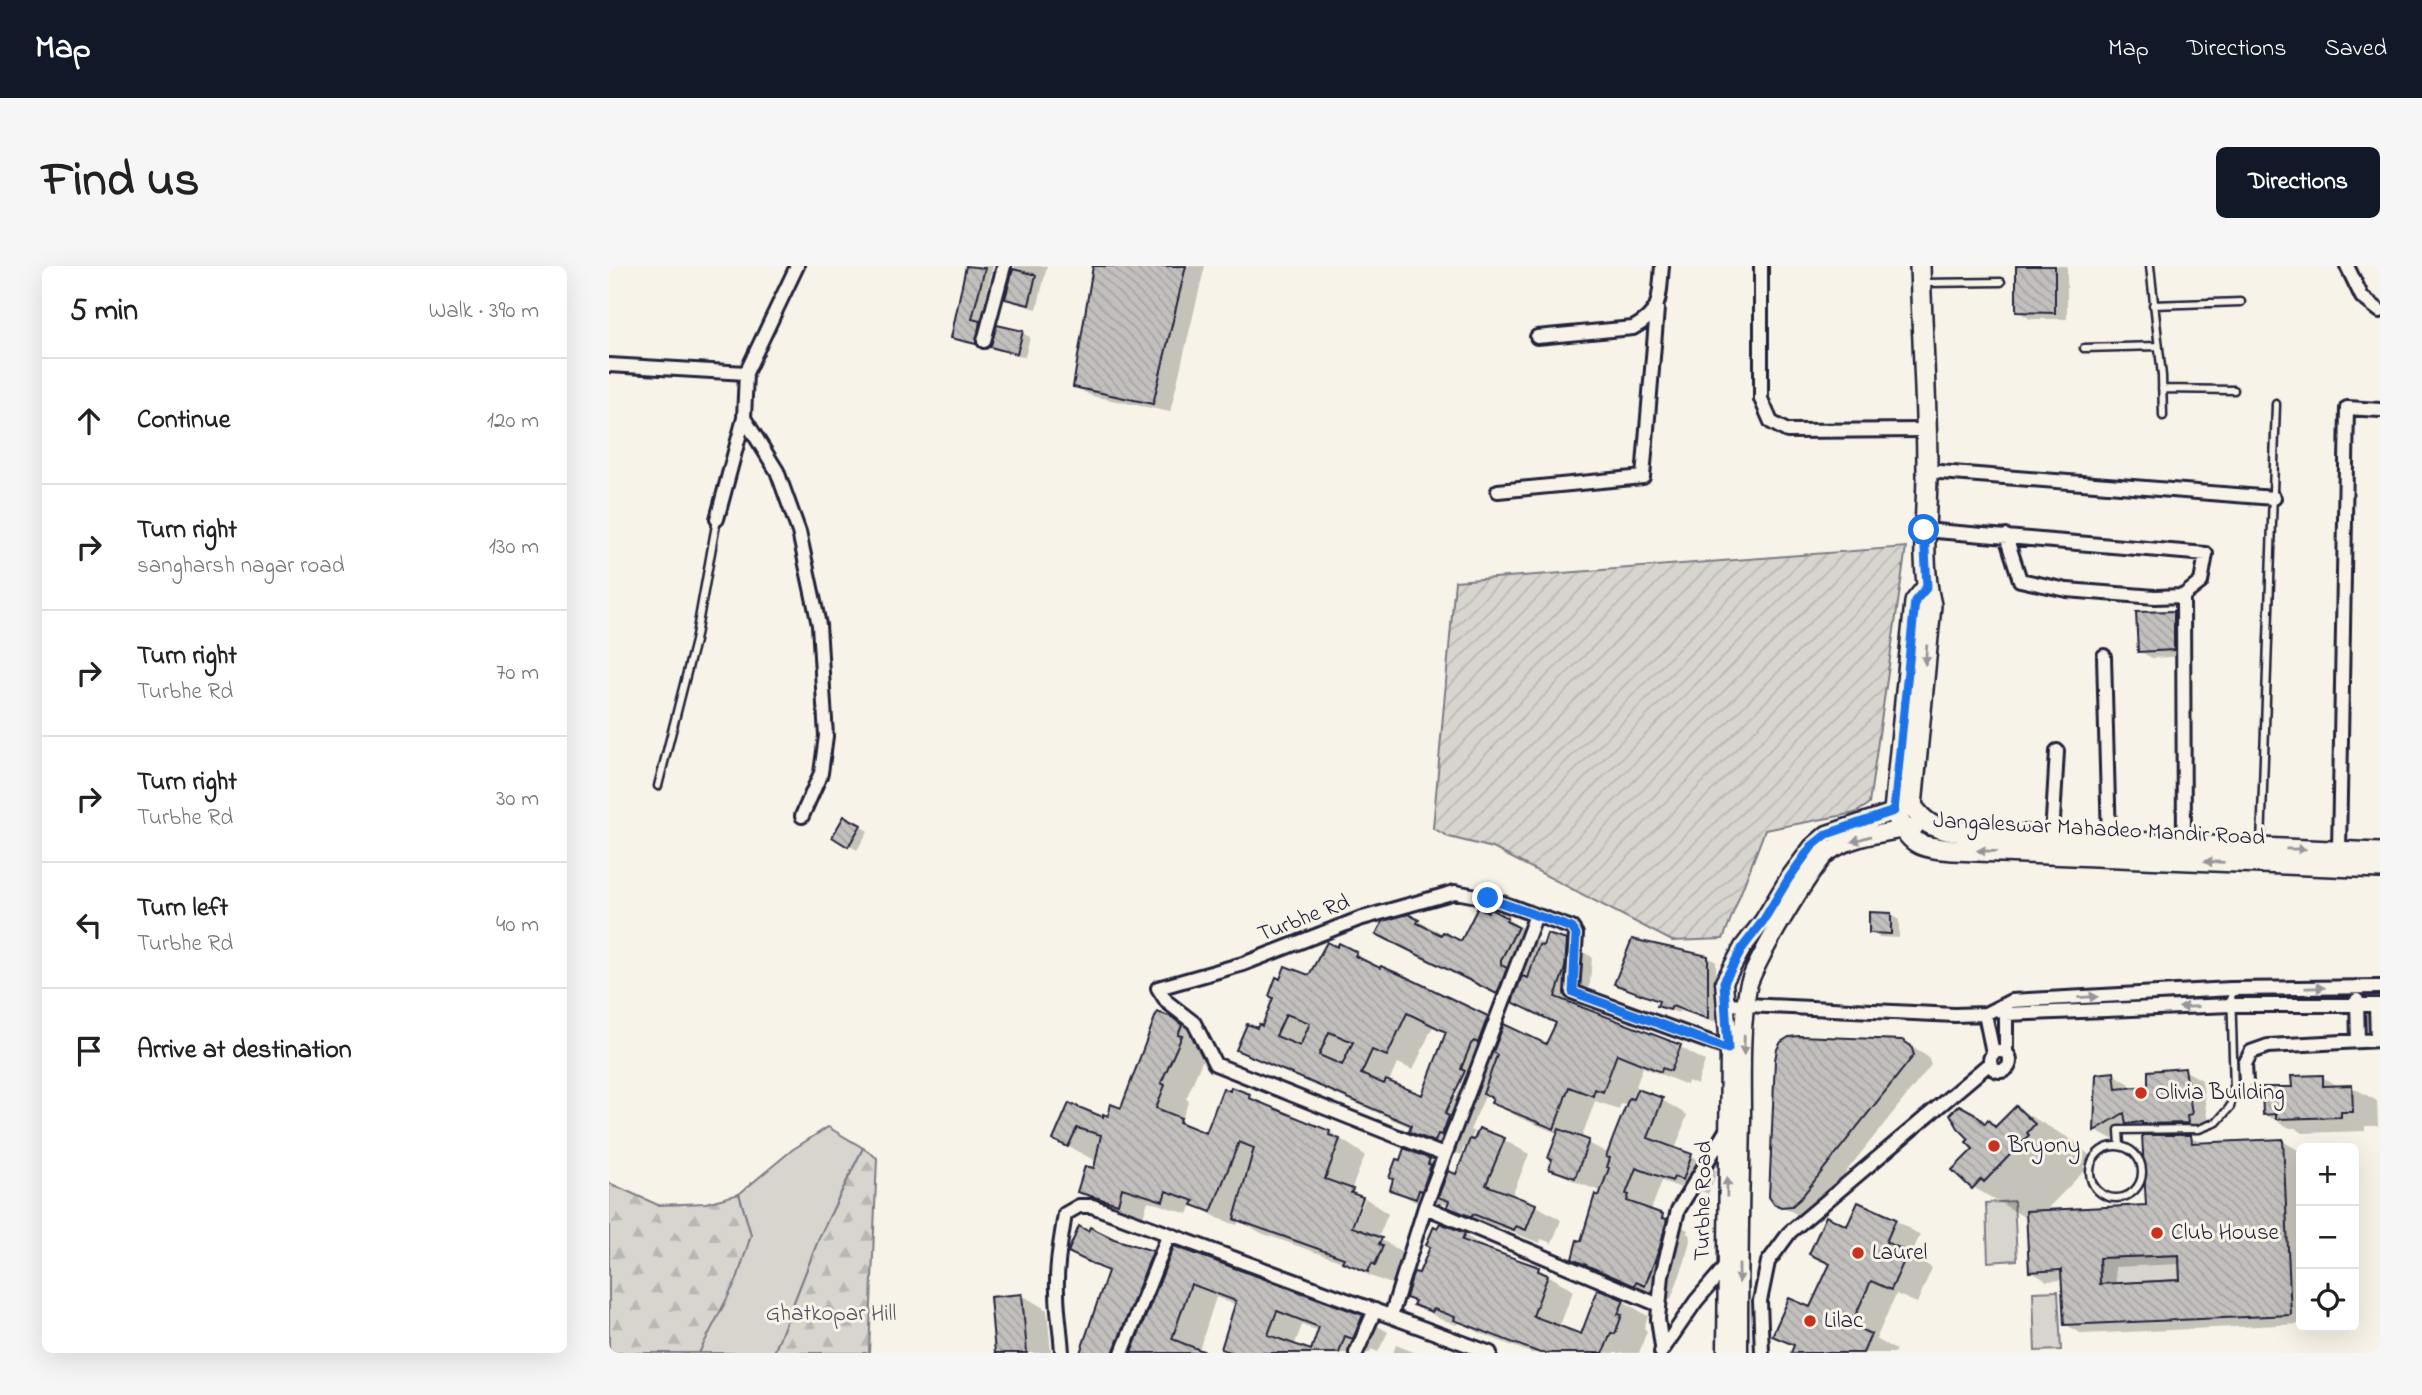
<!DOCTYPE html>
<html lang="en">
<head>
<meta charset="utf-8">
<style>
	:root { --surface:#fff; --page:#f6f6f6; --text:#222; --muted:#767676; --line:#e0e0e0; --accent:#111827 }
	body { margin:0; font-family:"Indie Flower",sans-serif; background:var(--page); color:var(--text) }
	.controls { position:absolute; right:21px; bottom:21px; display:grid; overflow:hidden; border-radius:10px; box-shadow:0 7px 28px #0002 }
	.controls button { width:63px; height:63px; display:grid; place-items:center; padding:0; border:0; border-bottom:2px solid var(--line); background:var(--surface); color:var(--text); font:35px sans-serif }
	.stop { position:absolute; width:21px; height:21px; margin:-16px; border:5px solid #1a73e8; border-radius:50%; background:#fff }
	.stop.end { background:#1a73e8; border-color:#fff; box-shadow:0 2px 7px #0008 }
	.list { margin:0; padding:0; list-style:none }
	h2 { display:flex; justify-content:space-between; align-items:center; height:91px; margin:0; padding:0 28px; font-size:30px }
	h2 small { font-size:23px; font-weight:400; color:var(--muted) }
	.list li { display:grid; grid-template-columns:46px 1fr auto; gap:21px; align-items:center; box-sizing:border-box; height:126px; padding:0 28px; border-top:2px solid var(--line) }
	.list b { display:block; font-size:26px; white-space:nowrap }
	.list p { margin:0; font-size:23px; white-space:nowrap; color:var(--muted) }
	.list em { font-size:23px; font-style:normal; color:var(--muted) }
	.icon { flex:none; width:38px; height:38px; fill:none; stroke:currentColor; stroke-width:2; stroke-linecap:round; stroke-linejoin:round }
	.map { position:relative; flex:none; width:1771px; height:1087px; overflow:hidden; border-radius:10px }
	header { display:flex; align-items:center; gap:42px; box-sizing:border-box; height:98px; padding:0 35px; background:var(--accent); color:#fff }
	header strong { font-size:33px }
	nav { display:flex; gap:38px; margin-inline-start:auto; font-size:24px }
	.intro { display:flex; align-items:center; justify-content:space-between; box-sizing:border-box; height:168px; padding:0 42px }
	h1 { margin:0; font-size:49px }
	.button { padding:18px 32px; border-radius:10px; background:var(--accent); color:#fff; font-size:24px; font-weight:700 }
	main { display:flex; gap:42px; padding:0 42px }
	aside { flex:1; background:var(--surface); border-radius:10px; box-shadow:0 7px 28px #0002 }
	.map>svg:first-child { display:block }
	.green { fill:#d8d5cf; stroke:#7d7c85; stroke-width:2 }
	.forest { fill:url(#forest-firs); stroke:#7d7c85; stroke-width:2 }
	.garden { fill:url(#garden-furrows); stroke:#7d7c85; stroke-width:2 }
	.shadow { fill:#0003; fill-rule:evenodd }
	.building { fill:url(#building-back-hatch); stroke:#22223b; stroke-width:2; fill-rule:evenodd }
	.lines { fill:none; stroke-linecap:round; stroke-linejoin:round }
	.service-casing { stroke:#22223b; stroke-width:11 }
	.minor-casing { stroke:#22223b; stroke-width:18 }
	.tertiary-casing { stroke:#22223b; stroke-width:21 }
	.secondary-casing { stroke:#22223b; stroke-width:24 }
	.service { stroke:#f7f3e8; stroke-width:6 }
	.minor { stroke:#f7f3e8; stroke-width:12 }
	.tertiary { stroke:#f7f3e8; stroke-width:16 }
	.secondary { stroke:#f7f3e8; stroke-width:19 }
	.oneway { fill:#97959a }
	.route { stroke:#1a73e8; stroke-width:9 }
	.poi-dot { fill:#c8321e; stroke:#f7f3e8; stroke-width:2.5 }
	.labels { text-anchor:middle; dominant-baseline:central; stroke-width:6; stroke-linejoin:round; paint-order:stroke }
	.street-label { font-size:23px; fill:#22223b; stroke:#f7f3e8 }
	.poi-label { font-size:23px; fill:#22223b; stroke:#f7f3e8; text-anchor:start }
	.park-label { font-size:23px; fill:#504f60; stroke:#f7f3e8 }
</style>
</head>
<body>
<header>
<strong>Map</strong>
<nav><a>Map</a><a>Directions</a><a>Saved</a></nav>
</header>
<div class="intro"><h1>Find us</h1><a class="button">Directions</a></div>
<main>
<aside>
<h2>5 min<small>Walk · 390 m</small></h2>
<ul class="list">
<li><svg class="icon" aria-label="ahead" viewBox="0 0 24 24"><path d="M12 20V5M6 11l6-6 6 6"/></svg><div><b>Continue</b></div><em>120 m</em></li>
<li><svg class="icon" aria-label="right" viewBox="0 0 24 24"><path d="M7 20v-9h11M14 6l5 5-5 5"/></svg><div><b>Turn right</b><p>sangharsh nagar road</p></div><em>130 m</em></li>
<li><svg class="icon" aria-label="right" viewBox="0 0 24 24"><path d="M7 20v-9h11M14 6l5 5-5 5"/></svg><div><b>Turn right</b><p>Turbhe Rd</p></div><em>70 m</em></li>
<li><svg class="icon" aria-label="right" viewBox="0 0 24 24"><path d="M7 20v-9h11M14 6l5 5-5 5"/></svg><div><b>Turn right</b><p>Turbhe Rd</p></div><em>30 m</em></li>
<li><svg class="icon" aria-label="left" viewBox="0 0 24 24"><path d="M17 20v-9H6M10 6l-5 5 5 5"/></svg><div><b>Turn left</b><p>Turbhe Rd</p></div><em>40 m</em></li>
<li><svg class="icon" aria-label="arrive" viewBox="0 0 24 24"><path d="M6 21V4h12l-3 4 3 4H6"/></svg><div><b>Arrive at destination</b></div></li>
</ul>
</aside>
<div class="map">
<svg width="1771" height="1087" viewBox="0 0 1771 1087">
	<defs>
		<pattern id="forest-firs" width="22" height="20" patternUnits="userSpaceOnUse" patternTransform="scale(1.75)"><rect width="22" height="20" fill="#d8d5cf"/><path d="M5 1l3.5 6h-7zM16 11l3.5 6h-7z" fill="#b9b7b3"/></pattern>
		<pattern id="garden-furrows" width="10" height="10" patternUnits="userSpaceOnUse" patternTransform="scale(1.75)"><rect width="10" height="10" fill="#d8d5cf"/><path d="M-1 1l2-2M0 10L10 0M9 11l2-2" fill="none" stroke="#b9b7b3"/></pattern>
		<pattern id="building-back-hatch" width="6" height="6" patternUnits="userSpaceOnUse" patternTransform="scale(1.75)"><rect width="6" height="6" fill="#c2bfbd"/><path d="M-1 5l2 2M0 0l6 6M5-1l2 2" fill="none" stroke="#a6a4a3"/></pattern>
	</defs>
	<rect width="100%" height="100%" fill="#f7f3e8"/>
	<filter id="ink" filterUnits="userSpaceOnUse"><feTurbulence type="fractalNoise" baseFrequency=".0143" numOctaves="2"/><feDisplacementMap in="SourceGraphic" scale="14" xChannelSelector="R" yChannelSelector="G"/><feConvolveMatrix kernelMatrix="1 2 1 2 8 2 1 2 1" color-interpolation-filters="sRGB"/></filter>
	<g filter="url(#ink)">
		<path class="green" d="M219 861 254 882 211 970 165 1087H90L142 969 130 928 183 884Z
			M1405 935 1408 994 1379 996 1377 937Z
			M1570 989 1571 1014 1491 1018 1490 992Z
			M1449 1025 1452 1084 1426 1085 1424 1026Z"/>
		<path class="forest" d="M254 882 268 892 260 1087H165L211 970Z
			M0 917 49 939 97 937 130 928 142 969 128 1013 90 1087H0Z"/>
		<path class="garden" d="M1297 281 1260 538 1246 547 1156 564 1114 673 1063 675 884 582 840 571 824 562 846 315Z"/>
		<path class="shadow" d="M358 0H384L371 57 379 61 375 81 352 76 344 71Z
			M406 0H438L428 43 406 37 398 32Z
			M486 0H596L561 146 483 130 466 121Z
			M1409 0H1458V53H1421L1409 45Z
			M413 67 421 71 416 91 391 85 383 80Z
			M1565 346 1578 354V390L1543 392 1530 385Z
			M236 552 259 565 248 584 225 570Z
			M1282 649 1290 654V672L1270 671 1262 666Z
			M799 650 853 677 898 653 923 668 922 671 936 679 957 676 983 691 981 717 972 743 1071 781 1096 795 1088 819 1079 815 1078 819 1034 801 1022 834H1053L1078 849 1066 884 1083 890 1108 905 1099 928 1090 924 1089 928 1053 915 1042 944 1079 964 1078 967 1082 970 1076 995 1062 1033 1053 1029 1052 1033 990 1007 965 992 974 977 993 926 967 916 942 902 950 868 909 851 884 837 885 833 877 828 861 864 865 866 861 875 895 874 920 888 903 930 926 939 952 954 943 977 932 973 931 977 890 961 889 964 865 954 835 937 832 946 808 937 783 923 820 894 848 910 859 882 855 881 852 889 828 880 802 865 803 862 655 797 629 783 654 762 701 712 747 688 773 703 877 751 867 777 870 778 880 753 938 780 948 758 770 667ZM959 686 957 711 954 710 955 694ZM824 760 838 767 814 832 779 817 789 797 804 804ZM855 804H859L845 834 842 832ZM986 835 1010 843 1012 837 1019 839 1000 888 972 873Z
			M1099 691 1107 696V756L1071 743 1069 747 1058 743 1050 739 1052 735 1007 718Z
			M562 753 589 768 597 786 577 833 580 835 572 855 597 869 640 830 666 844 721 866 756 889 742 924 755 932H752L738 968 741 969 756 932 779 948 769 972 797 988 785 1019 761 1010 742 999 652 967 630 954 628 959 611 953 583 938 579 948 539 935 534 951 496 940 470 925 486 905 488 887 485 894 446 873 461 839 495 853 513 844Z
			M1293 775 1319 791 1322 799 1208 942 1191 950 1166 937Z
			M1575 804 1593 814 1599 858H1594L1596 866 1536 867 1525 861 1503 873 1487 864 1504 808 1521 818 1522 823 1541 822Z
			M1713 811 1731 821H1743L1768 835 1769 860H1756V865L1694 867 1686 862H1681L1655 848Z
			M1407 842 1465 875 1483 892 1474 901 1477 903 1435 946 1539 941 1581 871 1595 879 1673 875 1691 885 1692 1058 1473 1068 1456 1058 1454 1014 1438 1015 1421 1005 1419 953 1364 921 1367 883 1364 848 1388 861ZM1572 998 1573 1016 1507 1019 1506 1001Z
			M1286 954 1311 969 1302 989 1323 1002 1308 1037 1287 1028 1267 1073 1287 1084 1285 1087H1183L1186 1081 1166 1069 1202 1043 1222 999 1202 987 1239 962Z
			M832 959 855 969 881 984 880 985 930 1003 964 1025 950 1062 973 1070 1014 1035 1039 1050 1035 1062 1038 1065 1030 1087H922L873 1068 853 1057 850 1056 849 1059 831 1053 806 1038 807 1036 799 1031 811 1010Z
			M505 974 543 987 560 997 566 982 753 1051 779 1066 769 1086 762 1083 761 1087H613L627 1039 607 1031 590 1084 598 1087H473L500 1006 461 985ZM693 1059 711 1065 703 1086 685 1080Z
			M413 1029 438 1044 442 1087H388Z
			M787 1079 807 1087H784Z"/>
		<path class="building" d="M357 0 376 2 363 53 371 55 367 78 342 72Z
			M484 0H577L544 138 464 121Z
			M1407 0H1446V47L1407 46Z
			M404 3 427 9 420 39 396 33Z
			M388 59 414 65 408 88 381 81Z
			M1565 345V384L1529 386 1527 346Z
			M235 550 252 559 239 581 223 571Z
			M869 641 879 646 881 643 899 652 897 655 909 661 892 694V699L898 702 888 728 767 668 774 655 799 648 810 654 808 657 832 669 834 666 852 675Z
			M1260 646 1282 647V668L1260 667Z
			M938 668 958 674 956 702 946 731 1072 779 1062 805 1053 802 1052 806 1008 788 994 826 986 823 984 830 960 821 945 863 882 837 884 832 874 828 888 789 884 786 895 758 937 778 947 757 903 736 913 710 919 712 930 679 934 680Z
			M1023 673 1099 690V753L1063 740 1061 744 1048 740 1050 735 1005 718Z
			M718 676 728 681 730 677 748 686 746 690 771 702 772 700 797 711 879 750 869 777 865 775 862 778 852 803 856 805 836 848 840 850 833 869 829 868 826 876 800 866 802 859 627 784 638 758 648 762 650 758 653 760 664 732 660 730 667 711 671 713 676 700 700 709ZM798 747 837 766 813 829 777 814 775 818 752 808 763 784 778 790ZM677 748 701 757 691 780 667 770ZM720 766 744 776 733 799 710 789Z
			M548 746 563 751 573 759 569 769 573 770 552 817 556 819 547 842 572 852 570 856 597 867 614 822 621 825 622 821 641 828 640 832 721 865 720 869 731 873 716 913 744 923 742 927 754 931 743 961 773 972 770 978 774 980 766 999 763 997 759 1006 733 996 735 992 625 953 645 882 630 876 602 946 583 939 585 935 557 925 554 935 513 922 509 938 468 926 476 900 485 902 492 869 468 862 459 881 444 874 460 837 494 851V848L499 850 502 838 512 842Z
			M1190 770 1293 774 1302 780 1305 789 1191 933 1183 940 1172 941 1165 938 1160 931 1166 794 1168 783 1172 776 1180 771Z
			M1576 802 1583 848 1578 849 1579 857 1533 858V856L1517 858 1515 847 1485 865 1487 808 1505 806 1507 823 1539 820V805Z
			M1714 809V820L1743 819 1744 846H1732V851L1667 853V848L1654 849 1653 821H1683L1682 810Z
			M1028 823 1054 832 1039 872 1083 888 1074 914 1065 911 1063 915 1027 902 1017 928 1020 929 1018 935 1054 948 1053 952 1058 953 1051 981 1036 1020 1027 1016 1026 1020 963 993 968 974 972 975 986 928 990 930 1000 902 998 901 1001 892 997 891 1004 872 1020 832 1024 833Z
			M1350 839 1365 847 1376 858 1379 854 1386 861 1407 840 1426 858 1418 867 1420 869 1375 916 1372 913 1363 923 1343 904 1364 883 1357 876 1360 873 1349 862 1341 848Z
			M870 862 896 872 877 919 927 938 917 964 907 960 905 964 864 948 863 951 838 941 840 935 829 931 839 905 847 908 861 873 865 874Z
			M950 863 980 874 966 912 940 903 943 893 939 892Z
			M1533 869H1582L1583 877 1674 873 1682 1049 1455 1059 1452 1004 1420 1006 1417 945 1537 939ZM1570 989 1571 1014 1491 1018 1490 992Z
			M795 882 821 893 819 898 822 899 813 925 810 924 807 933 781 924 784 913 780 912 787 893 791 894Z
			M1249 936 1287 953 1277 976 1299 986 1282 1024 1262 1015 1242 1059 1262 1068 1254 1087H1182L1185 1079 1163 1070 1180 1032 1201 1041 1221 998 1200 988 1217 950 1238 960Z
			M831 957 856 967 853 974 930 1001 929 1005 939 1009 924 1050 972 1068 989 1023 1015 1034 1009 1048 1013 1049 1006 1068 1002 1067 994 1087H931L845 1054 846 1051 825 1043 823 1046 804 1039 806 1035 797 1032 804 1007 805 1006 810 1007 821 981 817 979 825 960 828 962Z
			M470 960 479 965 481 961 505 973 544 985 504 1087H471L499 1005 459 986Z
			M565 980 754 1049 744 1073 736 1070 730 1087H625L612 1083 627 1035 582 1018 563 1073 599 1087H522ZM668 1045 710 1061 702 1084 659 1069Z
			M413 1028 418 1087H386L381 1031Z"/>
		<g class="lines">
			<defs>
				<path id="service" d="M1541 0 1553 110 1554 150
					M1314 17 1392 16
					M1544 39 1632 36
					M1475 82 1549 80
					M1553 123 1625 124
					M49 520 86 375 108 253
					M1652 580 1667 138
					M1481 906a26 26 0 1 1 52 0a26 26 0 1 1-52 0Z
					M1511 880 1510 864 1590 863 1608 856 1621 841 1625 824 1622 723"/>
				<path id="minor" d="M188 0 137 107 135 152 168 205 190 266 210 359 217 470 212 507 193 550
					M1152 0V133L1162 156 1178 165 1316 164
					M1738 0 1753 31 1771 45
					M928 71 1024 62C1054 46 1050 30 1053 0
					M375 75 395 0
					M0 99 137 107
					M1318 205 1665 232
					M889 225 1034 211 1048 43
					M108 253 135 152
					M1315 264 1597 288 1592 316 1574 330 1546 331 1458 324 1411 314 1397 270
					M1574 330 1575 579
					M1495 390 1500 574
					M1443 571 1448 485
					M1730 584 1738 142 1771 144
					M1748 734 1749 775
					M1117 738 1346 749 1376 748 1402 735 1622 723 1771 721
					M1767 739 1768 774
					M1388 743 1397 748 1623 739H1771
					M1376 748 1384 787
					M1381 795a10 10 0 1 1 20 0a10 10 0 1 1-20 0Z
					M1397 786V748
					M1637 816 1636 798 1642 786 1659 780 1771 774
					M835 889 606 798 585 757 558 736 549 722 634 698 750 653 846 626 879 632 963 662 967 668 963 726 1120 783
					M816 941 1050 1039
					M782 1050 816 941 927 649
					M1053 1081 1049 1053 1053 1009 1069 944 1118 863
					M1052 1086 1087 1035 1117 1000
					M453 1087C452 1066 448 1046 448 1026 447 999 452 974 456 948L470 940H483L881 1087
					M513 1087 560 968
					M747 1087 766 1044
					M1153 1087 1151 1035 1159 996 1181 966 1381 797"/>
				<path id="tertiary" d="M1117 1087 1120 783 1115 716 1134 681 1154 655 1180 612 1203 581 1218 568 1296 542
					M1130 1087C1130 1009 1131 931 1133 854 1133 811 1131 764 1139 721 1143 701 1204 597 1220 586 1244 569 1279 567 1306 561"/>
				<path id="secondary" d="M1311 0C1313 68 1318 137 1318 205 1318 250 1311 294 1322 339L1303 540C1315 557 1325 563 1346 565L1575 579 1771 587
					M1318 321 1306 336 1285 545C1303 579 1307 581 1344 584L1771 602"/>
			</defs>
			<use href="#service" class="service-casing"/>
			<use href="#minor" class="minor-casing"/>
			<use href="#tertiary" class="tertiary-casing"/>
			<use href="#secondary" class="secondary-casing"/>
			<use href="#service" class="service"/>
			<use href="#minor" class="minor"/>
			<use href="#tertiary" class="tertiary"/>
			<use href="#secondary" class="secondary"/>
		</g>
		<defs><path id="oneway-solid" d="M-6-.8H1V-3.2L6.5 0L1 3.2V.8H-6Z" transform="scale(1.75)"/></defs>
		<g class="oneway">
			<use href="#oneway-solid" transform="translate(1317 389) rotate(95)"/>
			<use href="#oneway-solid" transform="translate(1252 573) rotate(163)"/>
			<use href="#oneway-solid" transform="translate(1687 583) rotate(1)"/>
			<use href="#oneway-solid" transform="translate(1378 585) rotate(-177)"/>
			<use href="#oneway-solid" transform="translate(1605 596) rotate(-178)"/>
			<use href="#oneway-solid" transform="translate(1706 722) rotate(-1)"/>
			<use href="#oneway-solid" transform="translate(1479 731) rotate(-3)"/>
			<use href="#oneway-solid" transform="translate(1580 741) rotate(178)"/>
			<use href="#oneway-solid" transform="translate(1135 779) rotate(92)"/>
			<use href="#oneway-solid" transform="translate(1118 921) rotate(-89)"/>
			<use href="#oneway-solid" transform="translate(1130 1007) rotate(90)"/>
		</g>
	</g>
	<g class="lines" filter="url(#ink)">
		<path class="route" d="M879 632 963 662 967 668 964 726 1119 783 1115 716 1134 681 1154 655 1180 612 1203 580 1218 568 1285 545 1306 335 1318 321 1315 264"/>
	</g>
	<g class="poi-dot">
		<circle cx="1532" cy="827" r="7"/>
		<circle cx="1385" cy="880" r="7"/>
		<circle cx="1548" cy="967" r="7"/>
		<circle cx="1249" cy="987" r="7"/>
		<circle cx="1201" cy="1055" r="7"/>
	</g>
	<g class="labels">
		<g class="street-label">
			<text transform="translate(1490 564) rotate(3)">Jangaleswar Mahadeo Mandir Road</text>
			<text transform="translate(695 653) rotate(-21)">Turbhe Rd</text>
			<text transform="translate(1095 935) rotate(-89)">Turbhe Road</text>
		</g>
		<g class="poi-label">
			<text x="1546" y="827">Olivia Building</text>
			<text x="1399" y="880">Bryony</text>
			<text x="1562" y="967">Club House</text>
			<text x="1263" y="987">Laurel</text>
			<text x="1215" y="1055">Lilac</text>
		</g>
		<g class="park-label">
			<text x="222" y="1048">Ghatkopar Hill</text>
		</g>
	</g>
</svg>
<div class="controls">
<button>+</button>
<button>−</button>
<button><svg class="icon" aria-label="locate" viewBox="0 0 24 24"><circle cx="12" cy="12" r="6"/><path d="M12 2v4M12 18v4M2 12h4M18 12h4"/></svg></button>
</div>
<div class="stop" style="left:1315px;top:264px"></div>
<div class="stop end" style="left:879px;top:632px"></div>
</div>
</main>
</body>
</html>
